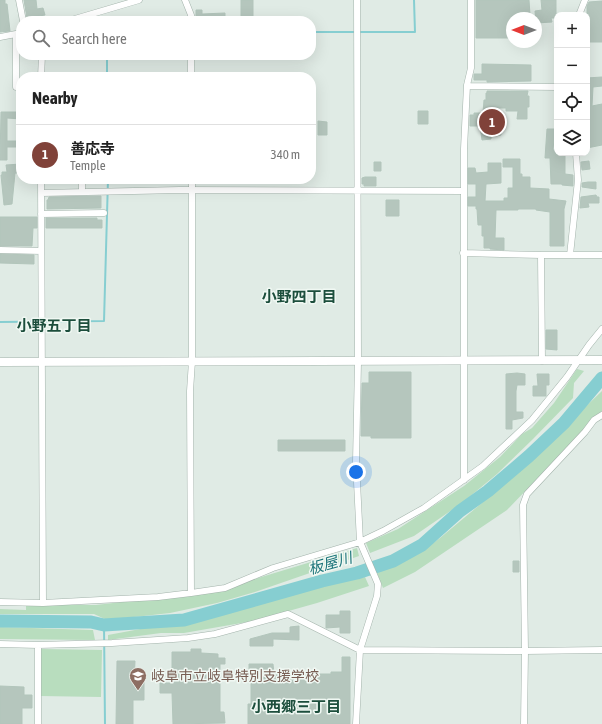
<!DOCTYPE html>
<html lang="en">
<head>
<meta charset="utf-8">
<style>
	:root { --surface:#fff; --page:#f6f6f6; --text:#222; --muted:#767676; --line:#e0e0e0; --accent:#804239 }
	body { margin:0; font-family:"Asap Condensed","Noto Sans JP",sans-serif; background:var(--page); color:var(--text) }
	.controls { position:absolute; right:12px; top:12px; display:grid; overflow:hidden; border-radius:8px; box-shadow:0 4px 16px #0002 }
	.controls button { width:36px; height:36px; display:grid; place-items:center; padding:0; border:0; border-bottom:1px solid var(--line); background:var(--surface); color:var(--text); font:20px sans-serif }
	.compass { position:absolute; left:506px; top:12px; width:36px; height:36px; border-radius:50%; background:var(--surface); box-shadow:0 4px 16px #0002; rotate:270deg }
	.you { position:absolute; left:356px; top:472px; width:14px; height:14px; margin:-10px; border:3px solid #fff; border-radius:50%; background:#1a73e8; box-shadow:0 0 0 6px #1a73e833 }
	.badge { display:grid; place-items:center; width:26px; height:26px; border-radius:50%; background:var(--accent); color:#fff; font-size:13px; font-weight:700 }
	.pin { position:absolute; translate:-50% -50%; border:2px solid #fff; box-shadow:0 1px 4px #0006 }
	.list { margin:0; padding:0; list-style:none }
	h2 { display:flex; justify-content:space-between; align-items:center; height:52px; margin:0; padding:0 16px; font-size:17px }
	h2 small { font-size:13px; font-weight:400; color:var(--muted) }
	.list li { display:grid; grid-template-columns:26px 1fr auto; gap:12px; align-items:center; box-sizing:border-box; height:60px; padding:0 16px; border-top:1px solid var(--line) }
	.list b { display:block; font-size:15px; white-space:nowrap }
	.list p { margin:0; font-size:13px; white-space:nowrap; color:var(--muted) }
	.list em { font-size:13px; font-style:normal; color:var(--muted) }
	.icon { flex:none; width:22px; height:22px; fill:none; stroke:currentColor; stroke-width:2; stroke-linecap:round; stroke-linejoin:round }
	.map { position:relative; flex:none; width:602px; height:724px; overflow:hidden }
	.search { position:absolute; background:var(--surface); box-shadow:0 4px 16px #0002; left:16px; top:16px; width:300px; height:44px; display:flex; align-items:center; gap:10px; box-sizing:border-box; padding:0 14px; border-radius:16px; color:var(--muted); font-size:15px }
	.panel { position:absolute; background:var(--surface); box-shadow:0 4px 16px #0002; left:16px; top:72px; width:300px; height:112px; border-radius:16px }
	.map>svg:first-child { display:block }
	.green { fill:#b8ddbe }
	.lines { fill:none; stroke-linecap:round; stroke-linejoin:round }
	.stream { stroke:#86ced1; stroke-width:2 }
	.river { stroke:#86ced1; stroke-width:13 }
	.building { fill:#b5c6bd; stroke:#b2c5bb }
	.minor-casing { stroke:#a3b3ab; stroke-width:7 }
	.tertiary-casing { stroke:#a3b3ab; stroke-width:9 }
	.minor { stroke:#fff; stroke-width:6 }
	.tertiary { stroke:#fff; stroke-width:8 }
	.labels { text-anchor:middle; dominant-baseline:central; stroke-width:3; stroke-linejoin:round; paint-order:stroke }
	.education-label { font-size:14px; fill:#785e54; stroke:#f0f8f3; text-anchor:start }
	.neighbourhood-label { font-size:15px; font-weight:bold; fill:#1c4e3c; stroke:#f0f8f3 }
	.water-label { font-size:15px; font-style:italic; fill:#1a7378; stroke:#f0f8f3 }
</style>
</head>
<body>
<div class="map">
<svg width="602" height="724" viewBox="0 0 602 724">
	<rect width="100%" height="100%" fill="#e0ebe5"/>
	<path class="green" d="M577 369 584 371 574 383 573 398 533 439 497 474 462 503 414 536 370 553 366 543 398 529 464 486 500 457 522 434 532 428 554 403Z
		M602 391V411L507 510 415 572 383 588 377 573 418 554 440 538 507 482Z
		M357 548 359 556 255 592 217 603 170 613 107 620 94 614H0V609L26 610V605H96L215 591Z
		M365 577 369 586 317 603 253 621 184 633H161L108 640V635L237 611 294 593Z
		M0 627 93 630 95 640 0 639Z
		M41 649 102 650 101 697 40 696Z"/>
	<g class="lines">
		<path class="stream" d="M311 32H415L414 0
			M107 55V77
			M0 322 104 321 108 179
			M104 625 105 724"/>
		<path class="river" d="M0 621 91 622 104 625 184 620 322 581 357 573 393 561 422 545 460 511 488 491 529 456 564 423 602 378"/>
	</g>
	<path class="building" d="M0 0H5V4H7L10 31 0 32Z
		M24 0H36L37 9 43 8 45 15 27 18Z
		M241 0H253V21H241Z
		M476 0H529L530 15 512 16V38H476Z
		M541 0H556V18H551L552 22 536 23 535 11 542 10Z
		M602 1V42H587V6L589 2Z
		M196 10H202V14L225 13V21H196Z
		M482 64 531 65V81L487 82V80H474V74H482Z
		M602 77V86L593 87 592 106 602 104V145L587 148V78Z
		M487 91H528L527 96H529V107H527V119H517L518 111H506V108H494V124L499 123 501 135 491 137V139L482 140 480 126H470V115H474V113H483L484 100H486V93H487Z
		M418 111H428V124H418Z
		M1 112H21V119L7 118V141H19V147H7V160H0Z
		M318 121 327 122V135H318Z
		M547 129H557V139H554L553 150H557V153H565V174L573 175V186L562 185V184H551L550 158H545Z
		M503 159H520V174H522V177H530V188L549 189V199L566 201 564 209V246H550V212L536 210V209H518V210H496L495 238H504V250L490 249V248H484V236H482V225H478L477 209H476V206H468V197H476V184H468V168H475L476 173 488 172V163H501V183L486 184 485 201H504V198H508V188H513V167H503Z
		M589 161 590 169 582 170 581 162Z
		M374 162H381V171H374Z
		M21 164V173H15L12 204 4 205 1 175H2V172H7L6 165Z
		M365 177H376V186H364V184H362V178Z
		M588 182H596V189L582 187V183Z
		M596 195 597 197H599V203H588L589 207 580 208 581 197Z
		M101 196V208L47 209V200H48L49 197Z
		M386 200H399V216H386Z
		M0 217H37V228H33L32 246H0Z
		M46 218H97V220H102V228H46Z
		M0 254 34 255V264L0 263Z
		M546 330H557V350L546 349Z
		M369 372H411V438H371V436H361L362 383H369Z
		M517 373 525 374V385H517L516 391V412H523V418L512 420V429H506V374Z
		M537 374H549V385H546V396H533V386H538Z
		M278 440H345V451H278Z
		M513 561H519V572H513Z
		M340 611H350V633H340V627L326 628V615H340Z
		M299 626V640L273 639V646H250V639L272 633H290V627Z
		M191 649H201V653L218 654V658H225V664H220V712H224L225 723 173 724 172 693H160V683H172V652H191Z
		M342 657H350V724H248V704H251V671H249V664H273L274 674H299V672H314V674H331V672H342Z
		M117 661H135L134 682H144V700H133V724H116Z
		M0 686 24 687V695H32V708H22V724H0Z"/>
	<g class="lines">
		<defs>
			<path id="minor" d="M19 0 23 21
				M185 0 191 15V21
				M579 15 585 0
				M68 21 139 0
				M16 34V87
				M0 37 21 33
				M191 55V77
				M41 77 42 55
				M467 86 557 87
				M41 179 43 603
				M82 179V192
				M41 193 180 190 464 191
				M41 214 104 213
				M0 250 41 251
				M463 253 541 255H602
				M541 255 542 361
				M570 255 578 180 576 153
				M464 480V149L467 85 471 68V0
				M191 593 190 391 192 361V179
				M0 602 43 603 158 597 191 593 225 588 273 568 360 542 383 531 424 508 483 466 532 420 567 377 589 345 602 329
				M0 644 38 645 112 643 188 638 215 634 288 614 360 650 525 651 602 650
				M38 724V645
				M356 724 360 650 377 596 378 584 360 542 356 462 358 362 357 0
				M524 724 525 651 523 505 527 494 585 432 594 420 602 415"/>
			<path id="tertiary" d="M0 362 602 360"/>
		</defs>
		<use href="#minor" class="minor-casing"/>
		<use href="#tertiary" class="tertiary-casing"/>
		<use href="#minor" class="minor"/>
		<use href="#tertiary" class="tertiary"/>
	</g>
	<defs>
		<symbol id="school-pin" viewBox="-11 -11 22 30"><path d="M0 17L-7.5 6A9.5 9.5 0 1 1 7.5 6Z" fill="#8d6e63" stroke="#f0f8f3"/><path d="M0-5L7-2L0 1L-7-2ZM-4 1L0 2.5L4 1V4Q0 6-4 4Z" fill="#fff"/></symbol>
	</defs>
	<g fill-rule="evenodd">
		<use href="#school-pin" x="128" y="666" width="20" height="27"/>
	</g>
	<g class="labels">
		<g class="education-label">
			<text x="151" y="676">岐阜市立岐阜特別支援学校</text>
		</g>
		<g class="neighbourhood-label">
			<text x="299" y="296">小野四丁目</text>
			<text x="54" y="325">小野五丁目</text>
			<text x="296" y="706">小西郷三丁目</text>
		</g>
		<g class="water-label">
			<text transform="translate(330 563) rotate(-16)">板屋川</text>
		</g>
	</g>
</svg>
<div class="controls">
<button>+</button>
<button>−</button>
<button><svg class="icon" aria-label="locate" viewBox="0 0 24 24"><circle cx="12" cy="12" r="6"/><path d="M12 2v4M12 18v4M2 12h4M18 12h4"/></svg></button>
<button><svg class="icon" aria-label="layers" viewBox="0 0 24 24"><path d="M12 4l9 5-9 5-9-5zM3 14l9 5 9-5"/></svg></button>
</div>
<svg class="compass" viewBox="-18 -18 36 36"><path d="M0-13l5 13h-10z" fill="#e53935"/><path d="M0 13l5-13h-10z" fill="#767676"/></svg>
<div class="you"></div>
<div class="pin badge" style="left:492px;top:122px">1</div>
<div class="search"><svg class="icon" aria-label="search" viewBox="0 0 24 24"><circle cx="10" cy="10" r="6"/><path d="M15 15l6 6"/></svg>Search here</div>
<section class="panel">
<h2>Nearby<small></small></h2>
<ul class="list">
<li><span class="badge">1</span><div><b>善応寺</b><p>Temple</p></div><em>340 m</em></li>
</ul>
</section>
</div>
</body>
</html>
